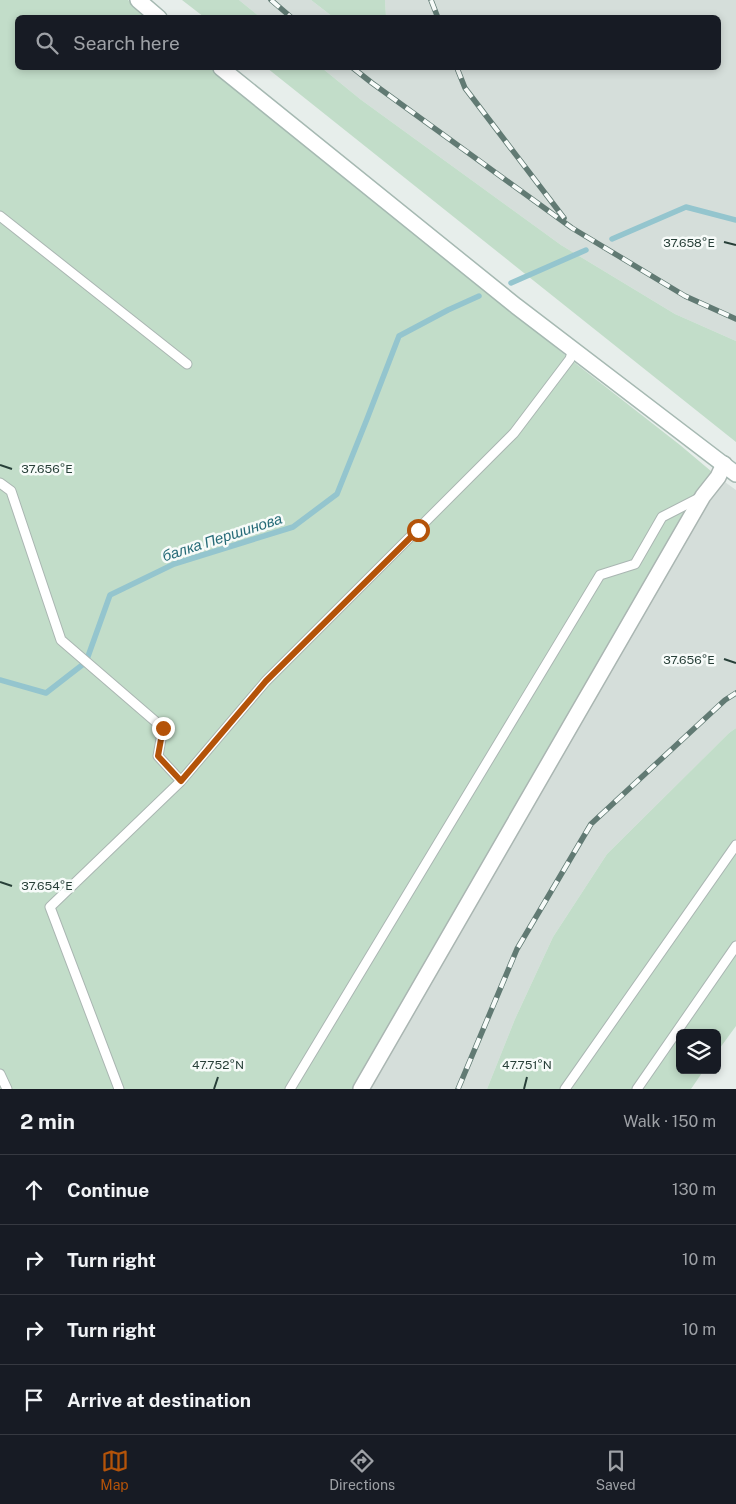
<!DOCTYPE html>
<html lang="en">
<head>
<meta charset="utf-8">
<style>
	:root { --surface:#171b24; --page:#20242c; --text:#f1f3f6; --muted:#9ea1a6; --line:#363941; --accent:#b45309 }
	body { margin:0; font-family:"Public Sans",sans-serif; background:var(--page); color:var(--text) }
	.controls { position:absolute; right:15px; bottom:15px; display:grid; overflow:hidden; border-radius:8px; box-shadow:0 2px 8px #0003 }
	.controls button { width:45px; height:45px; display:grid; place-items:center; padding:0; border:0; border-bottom:1px solid var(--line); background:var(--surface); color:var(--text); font:25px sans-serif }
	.stop { position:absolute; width:15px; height:15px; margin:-11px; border:4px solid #b45309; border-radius:50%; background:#fff }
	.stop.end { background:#b45309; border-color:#fff; box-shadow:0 1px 5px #0008 }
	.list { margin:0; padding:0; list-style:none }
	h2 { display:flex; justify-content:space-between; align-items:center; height:65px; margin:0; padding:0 20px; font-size:21px }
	h2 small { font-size:16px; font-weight:400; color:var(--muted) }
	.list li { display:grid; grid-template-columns:32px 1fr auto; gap:15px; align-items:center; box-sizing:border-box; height:70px; padding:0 20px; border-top:1px solid var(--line) }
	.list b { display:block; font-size:19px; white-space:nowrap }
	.list em { font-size:16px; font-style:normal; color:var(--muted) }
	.icon { flex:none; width:28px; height:28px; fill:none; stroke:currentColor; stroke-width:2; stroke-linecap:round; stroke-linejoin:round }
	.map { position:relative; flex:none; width:736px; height:1089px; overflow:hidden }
	.search { position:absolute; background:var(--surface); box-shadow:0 2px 8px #0003; left:15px; right:15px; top:15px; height:55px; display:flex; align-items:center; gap:12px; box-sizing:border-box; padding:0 18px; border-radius:8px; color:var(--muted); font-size:19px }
	.sheet { height:345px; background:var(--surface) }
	nav { display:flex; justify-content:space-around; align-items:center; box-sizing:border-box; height:70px; border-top:1px solid var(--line); background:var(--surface); font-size:14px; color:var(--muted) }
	nav a { display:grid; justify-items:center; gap:2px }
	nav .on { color:var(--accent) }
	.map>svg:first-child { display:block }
	.built { fill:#d5deda }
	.green { fill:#c2ddc9 }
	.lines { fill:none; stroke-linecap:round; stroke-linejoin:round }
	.stream { stroke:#94c5ce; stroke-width:5.5 }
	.service-casing { stroke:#aab6b2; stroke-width:11 }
	.minor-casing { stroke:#aab6b2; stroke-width:18 }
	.secondary-casing { stroke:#a6b9b2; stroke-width:18 }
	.service { stroke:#fff; stroke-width:9 }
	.minor { stroke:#fff; stroke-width:15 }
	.secondary { stroke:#fff; stroke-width:15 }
	.rail-casing { stroke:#617a73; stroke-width:5.5 }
	.rail { stroke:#f7fbf9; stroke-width:4; stroke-dasharray:11; stroke-linecap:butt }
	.route { stroke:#b45309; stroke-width:6 }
	.ticks { fill:none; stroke:#273f38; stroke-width:2 }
	.labels { text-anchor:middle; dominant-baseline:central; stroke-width:5; stroke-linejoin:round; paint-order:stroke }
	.water-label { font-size:15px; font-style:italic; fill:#256a77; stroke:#f7fbf9 }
	.ticks-label { font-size:12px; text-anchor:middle; fill:#273f38; stroke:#f7fbf9; stroke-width:5; stroke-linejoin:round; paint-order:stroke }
</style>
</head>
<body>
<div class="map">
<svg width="736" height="1089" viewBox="0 0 736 1089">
	<rect width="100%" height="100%" fill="#e7eeeb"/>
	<path class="built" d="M239 0H311L333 17H260Z
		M385 0H736V341L675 314 561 245 360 99 322 68H718V18L386 17Z
		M718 477 736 490V728L729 733 607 854 553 937 515 1019 487 1089H361Z"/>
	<path class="green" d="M0 0H128L150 17 18 18V68H211L570 359 680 445 718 477 361 1089H0Z
		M182 0H239L260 17H204Z
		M311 0H385L386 17H333Z
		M267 68H322L360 99 561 245 675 314 736 341V442Z
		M736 728V1026L717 1052V1033H680V1070H704L691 1089H487L515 1019 553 937 607 854 729 733Z"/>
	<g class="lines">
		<path class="stream" d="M612 239 686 207 736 220
			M511 283 586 250
			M0 680 46 693 86 662 110 595 174 564 293 527 337 494 367 419 399 336 448 310 479 296"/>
		<defs>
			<path id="service" d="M0 216 187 364
				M0 483 11 491 61 640 163 728 158 756 181 781 266 681 514 433 570 359 573 349
				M0 1074 7 1089
				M119 1089 50 907 181 781
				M290 1089 600 575 635 564 662 517 701 497
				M565 1089 736 845
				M637 1089 736 946"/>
			<path id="minor" d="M361 1089 703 496 718 477 724 464"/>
			<path id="secondary" d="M138 0 159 18
				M221 68 516 306 736 474"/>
		</defs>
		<use href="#service" class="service-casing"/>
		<use href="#minor" class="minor-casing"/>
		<use href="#secondary" class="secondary-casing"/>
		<use href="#service" class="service"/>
		<use href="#minor" class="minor"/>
		<use href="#secondary" class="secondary"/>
		<defs>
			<path id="rail" d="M271 0 292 18
				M431 0 438 18
				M353 68 372 83 572 228 685 296 736 319
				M457 68 465 88 564 218
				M458 1089 517 949 591 824 725 700 736 693"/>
		</defs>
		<use href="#rail" class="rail-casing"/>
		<use href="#rail" class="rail"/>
	</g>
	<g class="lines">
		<path class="route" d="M163 728 158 756 181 781 266 681 418 530"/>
	</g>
	<path class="ticks" d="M724 242 736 245M0 465 12 469M724 659 736 663M0 882 12 886M214 1089 218 1077M524 1089 527 1077"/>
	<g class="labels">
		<g class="water-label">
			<text transform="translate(222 537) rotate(-18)">балка Першинова</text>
		</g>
	</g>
	<g class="ticks-label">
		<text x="689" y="247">37.658°E</text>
		<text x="47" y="473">37.656°E</text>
		<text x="689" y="664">37.656°E</text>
		<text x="47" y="890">37.654°E</text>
		<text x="218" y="1069">47.752°N</text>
		<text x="527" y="1069">47.751°N</text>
	</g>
</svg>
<div class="controls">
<button><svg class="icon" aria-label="layers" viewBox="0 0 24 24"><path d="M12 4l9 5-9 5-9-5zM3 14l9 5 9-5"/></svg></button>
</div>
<div class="stop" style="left:418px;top:530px"></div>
<div class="stop end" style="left:163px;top:728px"></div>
<div class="search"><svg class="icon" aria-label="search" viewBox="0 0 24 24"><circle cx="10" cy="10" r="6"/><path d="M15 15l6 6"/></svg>Search here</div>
</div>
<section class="sheet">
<h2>2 min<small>Walk · 150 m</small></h2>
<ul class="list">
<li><svg class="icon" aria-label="ahead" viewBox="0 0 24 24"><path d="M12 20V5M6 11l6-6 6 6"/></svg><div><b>Continue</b></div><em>130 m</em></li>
<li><svg class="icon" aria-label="right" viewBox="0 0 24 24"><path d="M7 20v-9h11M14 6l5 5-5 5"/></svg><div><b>Turn right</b></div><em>10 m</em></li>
<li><svg class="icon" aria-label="right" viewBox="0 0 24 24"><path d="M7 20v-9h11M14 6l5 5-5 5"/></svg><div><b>Turn right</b></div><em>10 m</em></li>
<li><svg class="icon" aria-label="arrive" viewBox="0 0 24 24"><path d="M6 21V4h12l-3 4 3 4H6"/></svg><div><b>Arrive at destination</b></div></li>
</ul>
</section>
<nav>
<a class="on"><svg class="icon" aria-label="map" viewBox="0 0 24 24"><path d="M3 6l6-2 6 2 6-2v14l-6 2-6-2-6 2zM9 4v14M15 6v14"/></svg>Map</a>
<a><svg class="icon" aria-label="directions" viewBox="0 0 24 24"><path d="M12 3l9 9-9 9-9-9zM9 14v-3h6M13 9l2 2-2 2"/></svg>Directions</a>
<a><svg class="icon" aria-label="saved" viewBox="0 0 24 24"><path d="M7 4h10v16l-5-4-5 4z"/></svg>Saved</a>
</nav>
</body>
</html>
